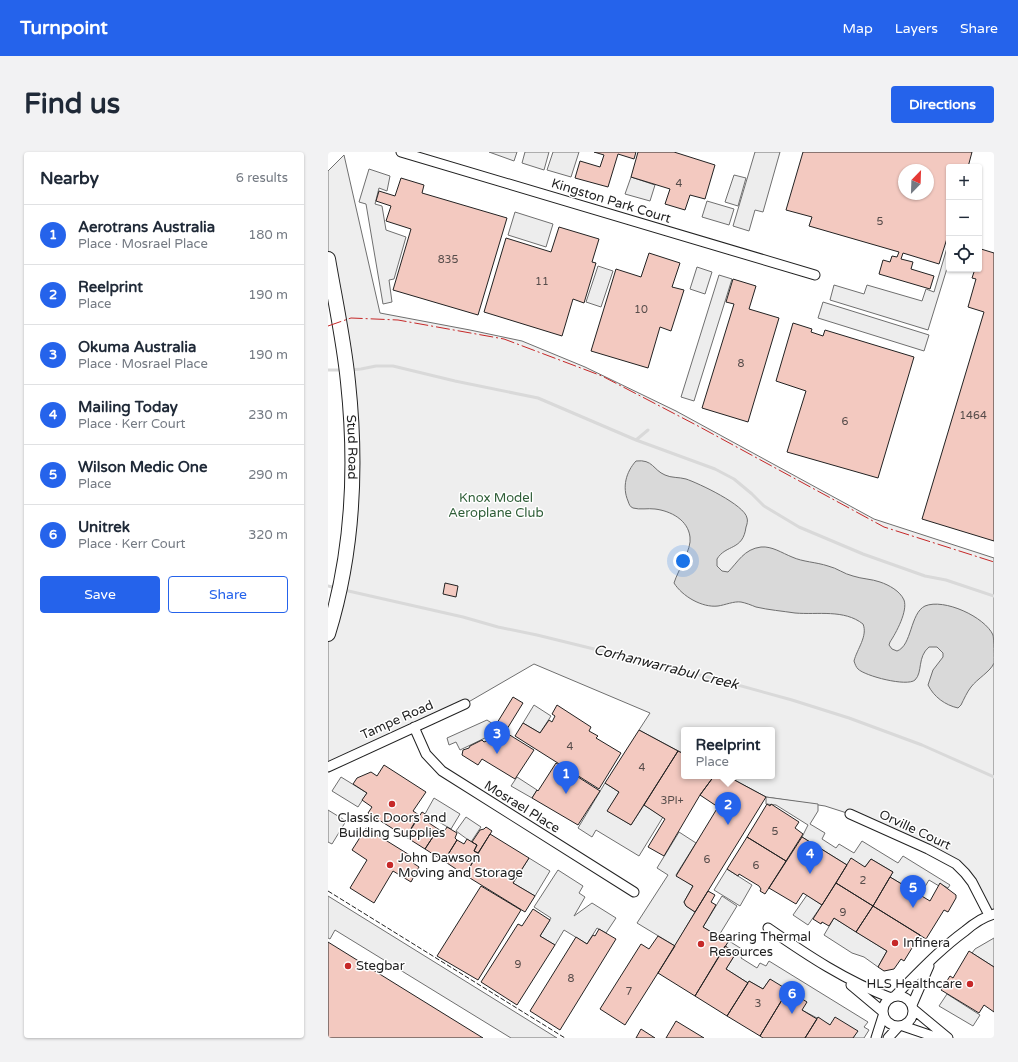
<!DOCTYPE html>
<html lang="en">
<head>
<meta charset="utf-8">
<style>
	:root { --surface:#fff; --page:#f2f2f3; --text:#1f2937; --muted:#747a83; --line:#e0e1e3; --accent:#2563eb }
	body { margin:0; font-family:"Varela Round",sans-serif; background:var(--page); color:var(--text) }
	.controls { position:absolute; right:12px; top:12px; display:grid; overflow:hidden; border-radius:4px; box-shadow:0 1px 3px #0004 }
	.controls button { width:36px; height:36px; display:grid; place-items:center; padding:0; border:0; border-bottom:1px solid var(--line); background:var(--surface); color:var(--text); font:20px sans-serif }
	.compass { position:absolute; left:570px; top:12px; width:36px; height:36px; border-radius:50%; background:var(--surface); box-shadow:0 1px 3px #0004; rotate:23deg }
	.you { position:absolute; left:355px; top:409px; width:14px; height:14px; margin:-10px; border:3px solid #fff; border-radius:50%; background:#1a73e8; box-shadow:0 0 0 6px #1a73e833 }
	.badge { display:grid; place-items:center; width:26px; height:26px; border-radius:50%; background:var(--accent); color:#fff; font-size:13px; font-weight:700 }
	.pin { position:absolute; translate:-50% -33px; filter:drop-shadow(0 1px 2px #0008) }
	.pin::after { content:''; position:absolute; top:21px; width:14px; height:12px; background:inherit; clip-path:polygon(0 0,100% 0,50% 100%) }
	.popup { position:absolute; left:353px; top:575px; width:94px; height:52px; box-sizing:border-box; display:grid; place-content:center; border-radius:4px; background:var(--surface); filter:drop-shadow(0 1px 3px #0005); font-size:13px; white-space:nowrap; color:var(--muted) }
	.popup b { font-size:15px; color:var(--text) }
	.popup::after { content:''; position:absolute; left:50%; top:100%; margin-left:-8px; border:8px solid transparent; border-top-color:var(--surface) }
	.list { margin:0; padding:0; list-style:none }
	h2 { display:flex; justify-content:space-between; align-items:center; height:52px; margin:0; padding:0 16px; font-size:17px }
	h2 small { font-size:13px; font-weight:400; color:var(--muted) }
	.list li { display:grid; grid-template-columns:26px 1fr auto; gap:12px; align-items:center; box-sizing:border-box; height:60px; padding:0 16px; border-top:1px solid var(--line) }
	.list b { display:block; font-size:15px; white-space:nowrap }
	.list p { margin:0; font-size:13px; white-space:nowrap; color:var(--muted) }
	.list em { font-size:13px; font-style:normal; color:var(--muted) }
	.actions { display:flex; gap:8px; padding:12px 16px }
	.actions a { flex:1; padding:9px 0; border:1px solid var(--accent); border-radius:4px; text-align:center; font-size:14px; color:var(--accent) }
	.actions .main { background:var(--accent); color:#fff }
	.icon { flex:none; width:22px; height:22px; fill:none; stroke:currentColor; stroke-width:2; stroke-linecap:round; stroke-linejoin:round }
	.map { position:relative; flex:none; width:666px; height:886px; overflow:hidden; border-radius:4px }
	header { display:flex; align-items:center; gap:24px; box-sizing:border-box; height:56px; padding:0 20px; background:var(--accent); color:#fff }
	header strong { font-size:19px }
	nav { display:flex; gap:22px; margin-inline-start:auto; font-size:14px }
	.intro { display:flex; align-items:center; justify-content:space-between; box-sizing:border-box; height:96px; padding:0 24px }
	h1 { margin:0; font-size:28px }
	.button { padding:10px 18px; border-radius:4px; background:var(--accent); color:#fff; font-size:14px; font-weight:700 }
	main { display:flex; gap:24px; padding:0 24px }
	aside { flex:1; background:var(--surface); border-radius:4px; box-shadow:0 1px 3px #0004 }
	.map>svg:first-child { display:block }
	.green { fill:#eee; stroke:#6f6f6f }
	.parking { fill:#ededed; stroke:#6f6f6f }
	.water { fill:#d9d9d9; stroke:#6f6f6f }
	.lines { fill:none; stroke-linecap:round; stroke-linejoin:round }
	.stream { stroke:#d9d9d9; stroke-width:3 }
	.building { fill:#f3c9c0; stroke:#222; fill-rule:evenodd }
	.minor-casing { stroke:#222; stroke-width:11 }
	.trunk-casing { stroke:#222; stroke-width:16 }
	.minor { stroke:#fff; stroke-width:9 }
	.trunk { stroke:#fff; stroke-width:14 }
	.fence { stroke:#222; stroke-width:1; stroke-dasharray:5 2; stroke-linecap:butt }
	.power { stroke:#c62828; stroke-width:1; stroke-dasharray:14 3 2 3; stroke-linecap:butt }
	.poi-dot { fill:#c62828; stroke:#fff; stroke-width:1.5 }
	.labels { text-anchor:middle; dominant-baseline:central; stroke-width:3; stroke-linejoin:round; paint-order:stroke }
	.number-label { font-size:11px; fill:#564c4a }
	.street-label { font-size:13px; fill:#222; stroke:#fff }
	.park-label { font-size:13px; fill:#2f5e38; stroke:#fff }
	.poi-label { font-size:13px; fill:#222; stroke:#fff; text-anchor:start }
	.water-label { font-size:14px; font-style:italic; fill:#222; stroke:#fff }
</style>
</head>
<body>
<header>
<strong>Turnpoint</strong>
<nav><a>Map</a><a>Layers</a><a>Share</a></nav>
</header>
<div class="intro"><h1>Find us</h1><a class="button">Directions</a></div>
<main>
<aside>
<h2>Nearby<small>6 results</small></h2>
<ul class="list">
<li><span class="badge">1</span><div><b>Aerotrans Australia</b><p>Place · Mosrael Place</p></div><em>180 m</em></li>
<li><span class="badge">2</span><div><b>Reelprint</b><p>Place</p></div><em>190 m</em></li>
<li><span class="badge">3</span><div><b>Okuma Australia</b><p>Place · Mosrael Place</p></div><em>190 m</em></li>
<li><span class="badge">4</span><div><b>Mailing Today</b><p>Place · Kerr Court</p></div><em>230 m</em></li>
<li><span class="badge">5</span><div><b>Wilson Medic One</b><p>Place</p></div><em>290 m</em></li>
<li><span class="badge">6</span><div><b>Unitrek</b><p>Place · Kerr Court</p></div><em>320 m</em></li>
</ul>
<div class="actions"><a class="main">Save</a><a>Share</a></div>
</aside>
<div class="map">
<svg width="666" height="886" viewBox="0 0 666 886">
	<rect width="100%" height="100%" fill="#fff"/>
	<path class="green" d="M16 3 52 161 142 178 194 189 257 215 348 259 546 367 666 406V762L637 721 522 662 497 654 438 645 399 624H444V578H356V602L311 578 322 561 206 512 137 552 0 611V482L4 468 24 302 0 108V19Z"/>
	<path class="parking" d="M161 0H189L186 9Z
		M197 0H221L216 18 194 11Z
		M225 0H251L243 25 219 18Z
		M427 0H452L435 60 427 58 421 79 405 74Z
		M41 17 62 24 59 39 51 36 47 52 54 54 58 78 78 85 66 127 61 128 64 150 55 152 38 52 31 50Z
		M406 23 418 26 410 54 397 50Z
		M303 25 327 33 322 49 297 42Z
		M379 49 406 57 401 73 374 65Z
		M187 60 225 72 218 95 180 83Z
		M621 89V110L600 178 502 148 506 133 536 142 539 133 594 149 598 137 606 140Z
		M270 114 285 119 273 155 258 150Z
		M369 115 384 120 377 142 362 137Z
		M391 123 404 127 366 249 353 245Z
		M495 150 601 183 596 199 490 166Z
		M206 553 223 564 212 581 195 571Z
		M159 568 171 576 166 583 159 578 157 580 159 585 132 598 128 590 121 593 119 586Z
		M13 625 39 641 30 655 4 639Z
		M189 625 209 638 204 646 183 634Z
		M277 631 291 640 280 659 303 673 316 653 335 665 311 704 268 678 264 685 250 676Z
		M438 645 490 652V659L482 672 497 681 494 687 508 696 511 692 526 701 534 689 570 711 575 704 622 733 620 736 612 732 611 734 601 728 592 743 562 725 565 720 543 707 537 715 519 713 474 685 480 673 448 653 438 652Z
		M106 646 132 662 123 677 97 662Z
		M0 658 18 669 4 692 0 690Z
		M138 665 153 675 143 690 128 679Z
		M351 680 368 691 348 723 365 734 356 750 358 754 367 760 347 794 309 771 340 723 329 716Z
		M201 706 222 719 207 744 185 731Z
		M399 717 424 733 412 754 386 738Z
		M230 718 255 734 251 741 257 745 246 764 264 751 288 766 278 781 269 776 259 792 236 778 227 793 212 784 223 766 206 755Z
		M479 743 494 753 480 773 465 763Z
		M0 744 229 886H183L7 778 2 787 0 786Z
		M394 744 409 754 390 785 375 775Z
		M506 766 559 799 550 815 536 805 524 801 496 783Z
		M666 786V815L644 801 647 797Z
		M401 789 417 799 413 806 429 816 432 811 438 814 441 809 540 870 536 875 541 878 536 886H525L529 879 502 873 474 858 442 827 435 837 421 829 420 831 398 817 408 801 397 794Z
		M619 842 652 863 645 874 611 854Z"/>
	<path class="water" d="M308 309C325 307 325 318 337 323 343 326 351 325 358 327 370 331 417 353 419 366 420 368 419 373 418 375 415 399 398 392 389 407V414L394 419 400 420C410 410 416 397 433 395 444 394 454 401 464 405 475 410 488 410 500 414 509 416 516 422 525 424 534 427 544 427 552 430 561 433 572 439 576 448 580 459 568 481 562 490L561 493 564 497 569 499C584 494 582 461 597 454 616 446 657 465 665 483 666 486 666 507 666 511 663 519 649 527 643 535 639 540 636 547 633 553L630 556C617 553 606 545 600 533L605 518 615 505V501L609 495H601C589 505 595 520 587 528 579 535 537 524 530 517 528 515 527 512 526 509 529 497 540 484 535 472 516 457 490 463 467 461 454 459 441 458 428 455 423 453 418 451 413 450 406 449 397 453 390 454 374 456 354 444 346 431 350 418 364 397 362 385 360 368 343 359 327 357 320 356 312 358 305 356 302 355 301 352 300 349 294 335 298 320 308 309Z"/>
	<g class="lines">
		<path class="stream" d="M0 218H15
			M22 218 33 217 48 214H65L127 229 210 246 308 288 320 278
			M308 288 387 317 406 327 424 342 436 354 471 375 535 402 597 424 618 428 666 444
			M0 434 8 436
			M16 438 135 465 170 475 209 483 388 527 464 548 521 566 594 593 666 625"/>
	</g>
	<path class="building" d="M266 0H308L306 7 290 2 280 35 247 26 252 9 272 15 276 3Z
		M310 0H346L387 13 377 47 362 43 357 58 337 52 342 37 303 25Z
		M475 0H644L640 15H621V80L611 112 575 101 573 107 585 110 583 117 606 124 602 137 551 122 555 108 562 110 564 104 569 105 571 100 481 74 484 65 458 58ZM576 18H600V42H576Z
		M73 26 96 33 94 41 179 66 150 163 65 138 83 77 58 69 63 54 48 49 51 39 67 44Z
		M231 75 271 87 264 110 268 111 256 151 245 147 234 184 156 160 178 86 223 100Z
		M653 97 666 101V389L594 367 656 160 640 155 648 127 644 126 647 117H651V102Z
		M321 101 352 111 344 135 356 138 343 179 332 175 320 216 263 199 288 117 313 125Z
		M405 127 428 134 421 157 451 166 420 270 374 256 406 152 398 150Z
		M465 171 484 177 483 180 495 184 497 178 586 205 550 326 459 300 478 239 448 229Z
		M117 431 130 434 128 445 115 442Z
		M185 545 195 551 179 577 169 571Z
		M229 553 263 575 261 579 270 584 268 586 293 601 271 637 187 584 195 571 212 581 221 568 224 570 227 564 224 562Z
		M172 577 206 598 187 627 154 607 150 613 134 603 135 598 141 596 142 594 154 588 156 590 163 587H166Z
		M311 578 350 599 303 673 279 659 291 640 277 631Z
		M350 599 356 602V624H386L372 643 336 704 320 695 337 667 316 653Z
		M228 611 272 639 250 673 204 646 209 638 210 639Z
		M56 613 98 640 85 659 91 663 78 685 40 661 44 655 34 648 39 641 25 632 29 626 43 620 49 624Z
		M386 624H399L438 645 367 760 358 754 356 750 365 734 348 724 390 655 372 643Z
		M439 652 442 654 443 652 471 670 467 676 475 682 458 709 419 685Z
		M94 660 104 666 101 671 110 677 97 697 78 685Z
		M119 675 129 681 127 686 129 688 116 709 97 697 110 677 116 680Z
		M158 675 164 679 150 701 146 699 149 693 144 690 152 678 156 677Z
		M38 676 88 707 85 711 91 715 83 730 65 719 46 751 22 736 39 708 24 698Z
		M162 682 201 706 185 731 207 744 197 760 137 723Z
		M419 685 458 709 437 742 432 739 433 737 431 734 411 722 410 724 399 717Z
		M474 685 519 713 494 753 475 741 468 752 441 736Z
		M139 687 149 693 146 699 150 701 137 723 116 709 129 688 136 692Z
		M523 706 537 715 543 707 565 720 545 754 508 731Z
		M562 725 602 749 612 731 628 743V746L620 760 616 758 598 787 545 754Z
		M508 731 545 754 528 780 506 766 501 774 494 770 493 772 485 767Z
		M153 734 193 758 150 828 109 804Z
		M380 739 387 743 383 750 388 753 375 775 400 790 367 844 330 821Z
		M545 754 592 783 576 809 573 807 566 817 556 819 550 815 559 799 528 780Z
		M205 757 222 768 212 784 227 793 189 853 153 830 190 772 194 774Z
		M271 777 288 787 232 878 202 859 248 785 259 792 265 783 267 784Z
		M330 784 347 794 297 873 272 857 313 792 321 797Z
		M0 790 79 839 155 886H0Z
		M397 794 408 801 398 817 420 831 399 864 367 844Z
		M641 799 666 815V860L656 853 651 861 613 838 622 824 625 826Z
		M442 827 460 838 432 884 399 864 421 829 435 837Z
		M460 838 479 850 474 858 489 867 477 886H435L432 884Z
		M490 865 502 873 507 865 530 879 525 886H477Z
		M348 869 376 886H338Z
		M313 877 327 886H308Z"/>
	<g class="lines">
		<defs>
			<path id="minor" d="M73 0 487 123
				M86 575 98 602 114 619 306 740
				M0 615 137 552
				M522 662 600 697 628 712 637 721 644 730 661 763
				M440 776C479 803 518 829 563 846
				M523 833 554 859
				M555 859a15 15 0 1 1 30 0a15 15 0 1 1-30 0Z
				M567 844C590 821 611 798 637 779 645 772 655 765 666 762
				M584 853 601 814
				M585 857 620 886
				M575 874 610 886
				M548 886 555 864
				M560 886 570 875"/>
			<g id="trunk">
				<path id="s1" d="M0 107C7 148 16 189 20 230 29 314 25 401 0 482"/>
			</g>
		</defs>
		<use href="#minor" class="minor-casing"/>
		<use href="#trunk" class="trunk-casing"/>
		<use href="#minor" class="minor"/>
		<use href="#trunk" class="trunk"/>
		<path class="fence" d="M0 739 237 886"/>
		<path class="power" d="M0 174 23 166 70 168 176 187 274 224 370 274 556 375 666 410"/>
	</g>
	<g class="poi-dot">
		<circle cx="64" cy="652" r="4"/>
		<circle cx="62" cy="713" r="4"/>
		<circle cx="567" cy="791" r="4"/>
		<circle cx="373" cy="792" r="4"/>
		<circle cx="20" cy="814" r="4"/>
		<circle cx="642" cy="832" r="4"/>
	</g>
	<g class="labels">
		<g class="number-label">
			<text x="351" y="31">4</text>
			<text x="552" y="69">5</text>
			<text x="120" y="107">835</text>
			<text x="214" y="129">11</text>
			<text x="313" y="157">10</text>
			<text x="413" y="211">8</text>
			<text x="645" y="263">1464</text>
			<text x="517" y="269">6</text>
			<text x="242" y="594">4</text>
			<text x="314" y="615">4</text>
			<text x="344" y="648">3Pl+</text>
			<text x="447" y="679">5</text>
			<text x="379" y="707">6</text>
			<text x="428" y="713">6</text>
			<text x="535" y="728">2</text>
			<text x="515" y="760">9</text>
			<text x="190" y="812">9</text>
			<text x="243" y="826">8</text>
			<text x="301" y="839">7</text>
			<text x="430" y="851">3</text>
		</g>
		<g class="street-label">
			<text transform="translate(283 49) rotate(17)">Kingston Park Court</text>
			<text stroke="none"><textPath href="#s1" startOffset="190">Stud Road</textPath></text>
			<text transform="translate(69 568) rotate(-24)">Tampe Road</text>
			<text transform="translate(194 655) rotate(32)">Mosrael Place</text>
			<text transform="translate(587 678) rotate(25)">Orville Court</text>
		</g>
		<g class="park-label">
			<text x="168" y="346">Knox Model<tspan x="168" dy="15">Aeroplane Club</tspan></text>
		</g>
		<g class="poi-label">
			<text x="64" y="666" text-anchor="middle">Classic Doors and<tspan x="64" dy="15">Building Supplies</tspan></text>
			<text x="70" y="706">John Dawson<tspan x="70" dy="15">Moving and Storage</tspan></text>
			<text x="381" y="785">Bearing Thermal<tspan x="381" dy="15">Resources</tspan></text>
			<text x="575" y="791">Infinera</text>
			<text x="28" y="814">Stegbar</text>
			<text x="634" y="832" text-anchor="end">HLS Healthcare</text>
		</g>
		<g class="water-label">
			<text transform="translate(338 515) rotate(14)">Corhanwarrabul Creek</text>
		</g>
	</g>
</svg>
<div class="controls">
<button>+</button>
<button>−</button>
<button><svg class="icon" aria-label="locate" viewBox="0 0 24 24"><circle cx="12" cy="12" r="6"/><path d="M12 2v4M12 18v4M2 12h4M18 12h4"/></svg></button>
</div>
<svg class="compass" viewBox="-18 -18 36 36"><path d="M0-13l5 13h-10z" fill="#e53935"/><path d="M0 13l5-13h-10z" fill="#747a83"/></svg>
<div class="you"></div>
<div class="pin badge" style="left:238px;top:642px">1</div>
<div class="pin badge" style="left:400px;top:673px">2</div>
<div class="popup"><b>Reelprint</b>Place</div>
<div class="pin badge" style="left:169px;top:602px">3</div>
<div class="pin badge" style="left:482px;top:722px">4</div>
<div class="pin badge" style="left:585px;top:756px">5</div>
<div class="pin badge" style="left:464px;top:862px">6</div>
</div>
</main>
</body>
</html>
